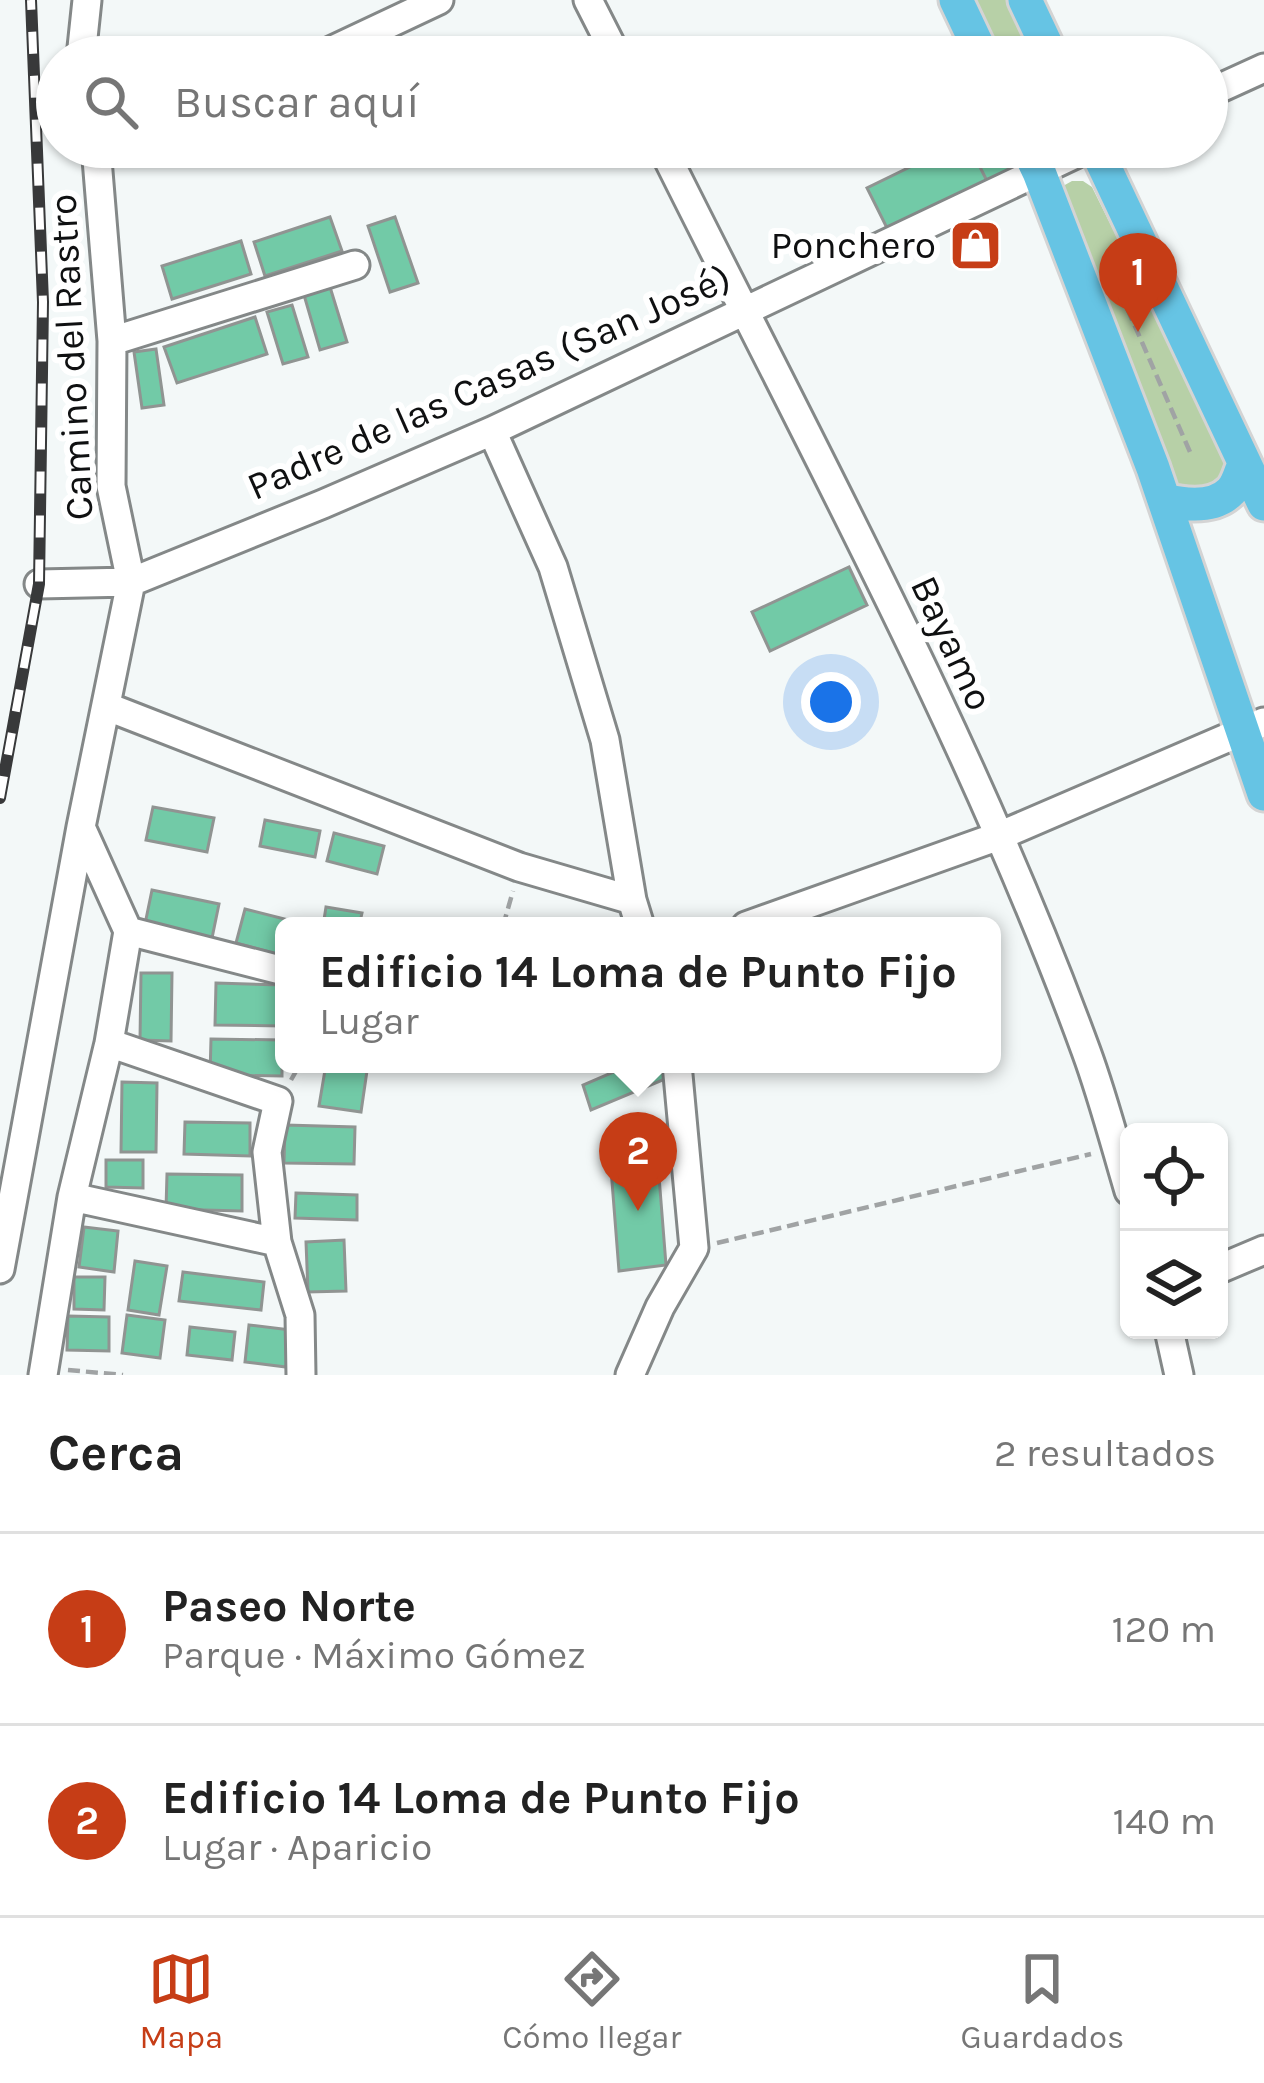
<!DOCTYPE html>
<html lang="es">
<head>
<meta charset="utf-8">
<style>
	:root { --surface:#fff; --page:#f2f2f2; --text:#222; --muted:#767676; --line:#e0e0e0; --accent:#c63d16 }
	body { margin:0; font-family:Karla,sans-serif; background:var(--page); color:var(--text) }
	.controls { position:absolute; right:36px; bottom:36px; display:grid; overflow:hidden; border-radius:18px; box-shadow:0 3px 9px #0004 }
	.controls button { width:108px; height:108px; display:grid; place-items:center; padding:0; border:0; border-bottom:3px solid var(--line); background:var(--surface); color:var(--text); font:60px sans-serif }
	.you { position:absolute; left:831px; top:702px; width:42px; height:42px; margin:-30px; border:9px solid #fff; border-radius:50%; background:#1a73e8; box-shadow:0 0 0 18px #1a73e833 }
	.badge { display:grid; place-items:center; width:78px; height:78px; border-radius:50%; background:var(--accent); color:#fff; font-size:39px; font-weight:700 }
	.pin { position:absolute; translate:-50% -99px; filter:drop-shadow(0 3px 6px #0008) }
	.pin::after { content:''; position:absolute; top:63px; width:42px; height:36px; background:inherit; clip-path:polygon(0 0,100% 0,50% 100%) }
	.popup { position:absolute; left:275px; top:917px; width:726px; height:156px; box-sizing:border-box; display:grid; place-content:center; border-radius:18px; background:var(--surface); filter:drop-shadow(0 3px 9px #0005); font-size:39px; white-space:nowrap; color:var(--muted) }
	.popup b { font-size:45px; color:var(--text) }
	.popup::after { content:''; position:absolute; left:50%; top:100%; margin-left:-24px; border:24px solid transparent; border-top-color:var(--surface) }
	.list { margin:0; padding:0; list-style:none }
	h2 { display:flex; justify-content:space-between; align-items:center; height:156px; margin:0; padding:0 48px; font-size:51px }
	h2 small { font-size:39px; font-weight:400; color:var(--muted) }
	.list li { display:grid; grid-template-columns:78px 1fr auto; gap:36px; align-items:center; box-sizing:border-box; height:192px; padding:0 48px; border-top:3px solid var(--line) }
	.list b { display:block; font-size:45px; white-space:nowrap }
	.list p { margin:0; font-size:39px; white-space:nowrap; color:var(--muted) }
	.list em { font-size:39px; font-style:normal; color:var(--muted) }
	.icon { flex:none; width:66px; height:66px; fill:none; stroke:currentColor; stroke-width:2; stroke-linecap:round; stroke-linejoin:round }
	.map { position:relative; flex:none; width:1264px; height:1375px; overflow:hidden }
	.search { position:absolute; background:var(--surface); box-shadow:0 3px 9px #0004; left:36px; right:36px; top:36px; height:132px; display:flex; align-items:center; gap:30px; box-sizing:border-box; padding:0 42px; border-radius:66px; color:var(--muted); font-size:45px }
	.sheet { height:540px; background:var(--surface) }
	nav { display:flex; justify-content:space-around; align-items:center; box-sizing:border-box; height:168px; border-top:3px solid var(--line); background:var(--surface); font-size:33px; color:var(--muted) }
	nav a { display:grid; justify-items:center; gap:6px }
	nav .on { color:var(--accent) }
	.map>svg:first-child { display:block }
	.green { fill:#b7d0a7 }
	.building { fill:#72caa7; stroke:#909492; stroke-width:3 }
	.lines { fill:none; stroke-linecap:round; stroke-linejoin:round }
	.minor-casing { stroke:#848888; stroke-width:33 }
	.major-casing { stroke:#d4d4d4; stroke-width:39 }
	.path { stroke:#a0a3a4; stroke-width:4.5; stroke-dasharray:12 6; stroke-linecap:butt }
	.minor { stroke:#fff; stroke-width:27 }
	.major { stroke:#66c4e4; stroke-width:33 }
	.rail-casing { stroke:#38393a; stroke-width:12 }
	.rail { stroke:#fff; stroke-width:8; stroke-dasharray:22; stroke-linecap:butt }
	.labels { text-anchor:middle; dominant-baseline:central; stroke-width:12; stroke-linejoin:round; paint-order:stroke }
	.poi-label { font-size:39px; fill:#0f1011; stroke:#fff; text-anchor:end }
	.street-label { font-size:39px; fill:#0f1011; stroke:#fff }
</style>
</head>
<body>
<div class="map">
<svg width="1264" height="1375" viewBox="0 0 1264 1375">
	<rect width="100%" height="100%" fill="#f3f8f8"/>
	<path class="green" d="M967 0H1009L1037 57H994Z
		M1072 181H1083L1092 187 1229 463C1219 491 1203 492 1177 486L1059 194 1063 186Z"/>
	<path class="building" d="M951 147H970L988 183 889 232 867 188Z
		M970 147H1013L1022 166 988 183Z
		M330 217 342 251 265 276 254 242Z
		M395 217 418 283 390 292 368 226Z
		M241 241 251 274 172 299 162 266Z
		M330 287 347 342 320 350 304 295Z
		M292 305 308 357 283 364 267 312Z
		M255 317 267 354 177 383 164 347Z
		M156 349 164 405 142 408 134 352Z
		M849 567 867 605 770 651 752 612Z
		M153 807 214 818 207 852 146 840Z
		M265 820 320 831 315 857 260 846Z
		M334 833 384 846 377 874 327 861Z
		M152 890 219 904 212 938 145 924Z
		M326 907 362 913 359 926H323Z
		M245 909 312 926H284V956L236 943Z
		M141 973H172L171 1041 140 1040Z
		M216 983 282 985V1026L215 1025Z
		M211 1039 282 1040V1076L210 1075Z
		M326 1064H368L361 1112 319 1106Z
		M632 1064H665L670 1077 591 1110 583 1085Z
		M122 1082 157 1083 156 1152H121Z
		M185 1122 250 1123V1156L184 1154Z
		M285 1125 355 1127 354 1164 284 1163Z
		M657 1151 666 1265 619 1271 610 1156Z
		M106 1160H143V1188L106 1187Z
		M167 1174 242 1175V1211L166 1209Z
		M296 1193 357 1195V1220L295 1218Z
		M84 1227 118 1231 114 1272 79 1267Z
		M344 1240 346 1291 308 1292 306 1242Z
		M135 1261 167 1266 159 1315 128 1310Z
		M183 1272 264 1282 261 1310 179 1301Z
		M74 1277H105L104 1310 74 1309Z
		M127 1315 165 1320 160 1358 122 1353Z
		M68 1316 109 1317V1351L67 1350Z
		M249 1325 291 1330 286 1367 245 1362Z
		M190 1327 235 1332 232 1360 187 1355Z"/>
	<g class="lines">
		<defs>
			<path id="minor" d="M588 0 617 57
				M81 57 87 0
				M318 57 439 0
				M1207 94 1264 68
				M662 147C810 445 972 739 1086 1051 1103 1097 1115 1144 1129 1191
				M112 341 355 265
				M492 431 553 567 605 740 632 900 640 926
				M39 584 131 582 323 504 492 431 1090 147
				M108 707 519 867 632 900
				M746 926 999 836 1264 722
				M128 931 284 971
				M109 1043 278 1101 267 1152 277 1242 300 1315 301 1375
				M72 1197 277 1242
				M0 1269 81 827 131 582 111 486 112 341 96 147
				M1219 1269 1264 1250
				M1169 1330 1179 1375
				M43 1375 72 1197 109 1043 128 931 81 827
				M630 1375 660 1307 694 1248 677 1064"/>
			<path id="major" d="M956 0 983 57
				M1025 0 1052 57
				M1027 147 1039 172 1153 468 1264 794
				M1095 147 1264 504
				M1164 500C1185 505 1214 509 1231 491 1238 484 1240 473 1244 464"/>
		</defs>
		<use href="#minor" class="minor-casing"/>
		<use href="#major" class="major-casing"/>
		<path class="path" d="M1113 276 1190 452
			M503 926 513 891
			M291 1080 300 1064
			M717 1243 1091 1154
			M68 1370 123 1375"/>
		<use href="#minor" class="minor"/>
		<use href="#major" class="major"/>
		<defs>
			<path id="rail" d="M0 798 39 584 43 302 31 0"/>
		</defs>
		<use href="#rail" class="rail-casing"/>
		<use href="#rail" class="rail"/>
	</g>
	<defs>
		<symbol id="shop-square" viewBox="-11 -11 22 22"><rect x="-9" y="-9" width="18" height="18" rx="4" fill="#c63d16" stroke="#fff"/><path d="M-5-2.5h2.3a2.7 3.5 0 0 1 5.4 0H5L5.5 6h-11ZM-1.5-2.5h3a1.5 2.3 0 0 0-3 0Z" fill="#fff"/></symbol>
	</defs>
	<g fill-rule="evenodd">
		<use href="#shop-square" x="946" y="216" width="59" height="59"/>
	</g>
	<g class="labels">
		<g class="poi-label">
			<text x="936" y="245">Ponchero</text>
		</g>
		<g class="street-label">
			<text transform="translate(71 357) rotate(-93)">Camino del Rastro</text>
			<text transform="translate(489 382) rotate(-24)">Padre de las Casas (San José)</text>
			<text transform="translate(952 643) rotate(65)">Bayamo</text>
		</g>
	</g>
</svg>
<div class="controls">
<button><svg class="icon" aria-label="locate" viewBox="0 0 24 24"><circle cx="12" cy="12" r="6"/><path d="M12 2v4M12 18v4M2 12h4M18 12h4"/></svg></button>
<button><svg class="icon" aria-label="layers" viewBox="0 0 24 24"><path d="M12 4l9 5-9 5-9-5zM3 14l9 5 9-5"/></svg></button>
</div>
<div class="you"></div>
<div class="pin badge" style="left:1138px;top:332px">1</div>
<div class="pin badge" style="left:638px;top:1211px">2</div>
<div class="popup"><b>Edificio 14 Loma de Punto Fijo</b>Lugar</div>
<div class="search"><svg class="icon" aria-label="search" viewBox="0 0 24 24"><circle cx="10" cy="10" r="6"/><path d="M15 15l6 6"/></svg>Buscar aquí</div>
</div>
<section class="sheet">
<h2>Cerca<small>2 resultados</small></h2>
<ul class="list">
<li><span class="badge">1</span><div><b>Paseo Norte</b><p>Parque · Máximo Gómez</p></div><em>120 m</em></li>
<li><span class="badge">2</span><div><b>Edificio 14 Loma de Punto Fijo</b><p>Lugar · Aparicio</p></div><em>140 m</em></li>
</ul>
</section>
<nav>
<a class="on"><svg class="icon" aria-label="map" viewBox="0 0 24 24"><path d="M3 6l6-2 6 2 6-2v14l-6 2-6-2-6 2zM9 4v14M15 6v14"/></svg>Mapa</a>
<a><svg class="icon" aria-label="directions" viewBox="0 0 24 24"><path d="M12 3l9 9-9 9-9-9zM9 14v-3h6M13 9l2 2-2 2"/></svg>Cómo llegar</a>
<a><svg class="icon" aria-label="saved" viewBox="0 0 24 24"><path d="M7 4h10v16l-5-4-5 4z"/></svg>Guardados</a>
</nav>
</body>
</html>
